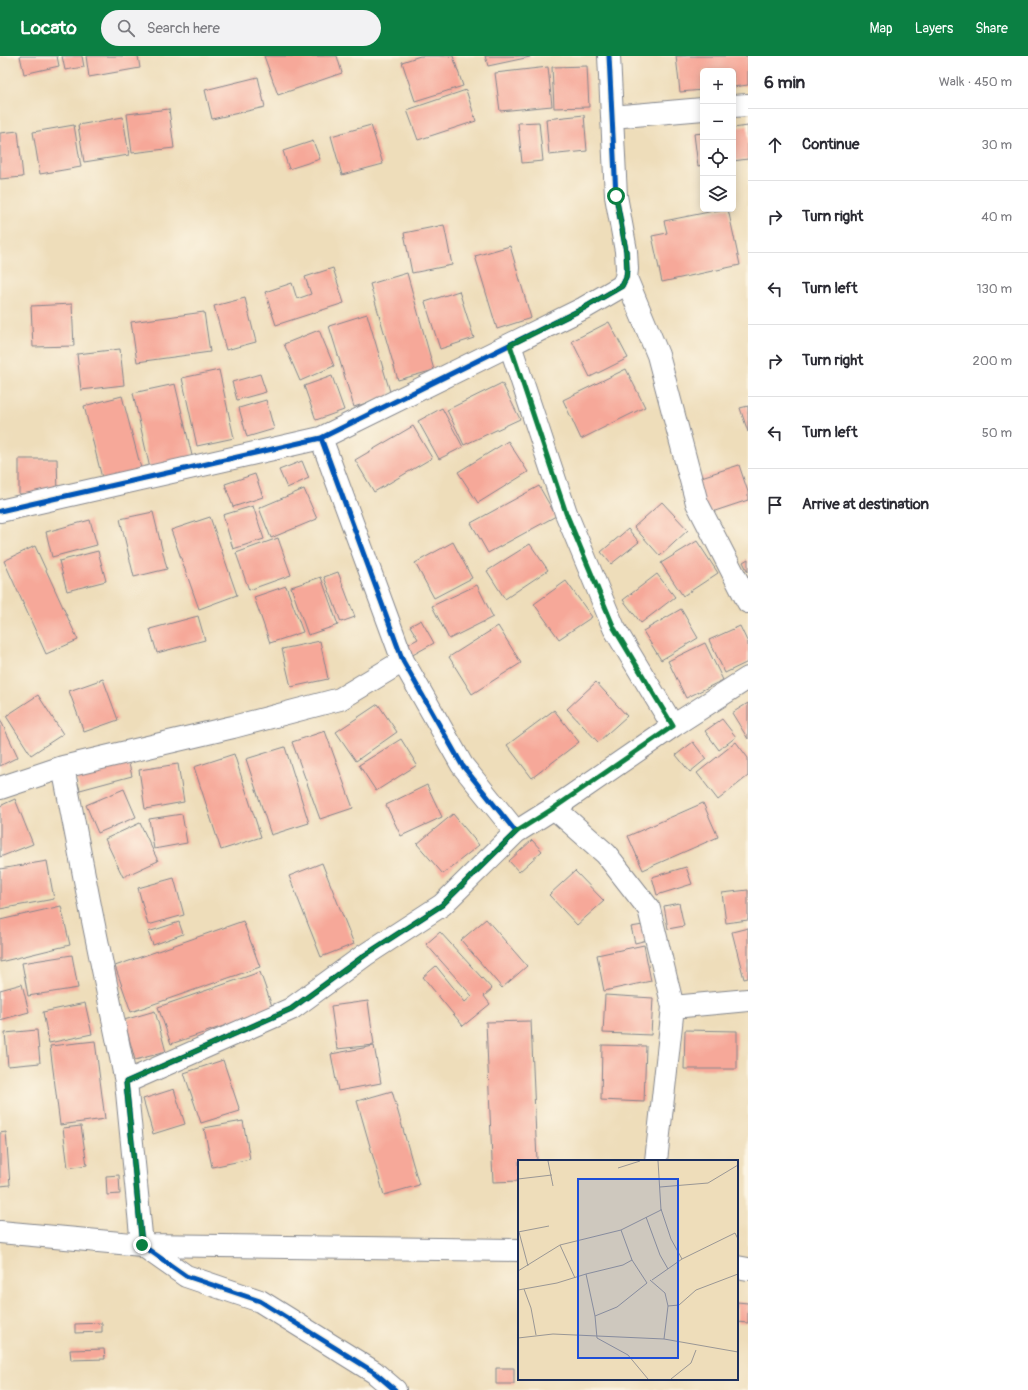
<!DOCTYPE html>
<html lang="en">
<head>
<meta charset="utf-8">
<style>
	:root { --surface:#fff; --page:#f2f2f3; --text:#2b2b33; --muted:#7c7c81; --line:#e1e1e2; --accent:#0b8043 }
	body { margin:0; font-family:Pangolin,sans-serif; background:var(--page); color:var(--text) }
	.controls { position:absolute; right:12px; top:12px; display:grid; overflow:hidden; border-radius:6px; box-shadow:0 2px 10px #0003 }
	.controls button { width:36px; height:36px; display:grid; place-items:center; padding:0; border:0; border-bottom:1px solid var(--line); background:var(--surface); color:var(--text); font:20px sans-serif }
	.stop { position:absolute; width:12px; height:12px; margin:-9px; border:3px solid #0b8043; border-radius:50%; background:#fff }
	.stop.end { background:#0b8043; border-color:#fff; box-shadow:0 1px 4px #0008 }
	.list { margin:0; padding:0; list-style:none }
	h2 { display:flex; justify-content:space-between; align-items:center; height:52px; margin:0; padding:0 16px; font-size:17px }
	h2 small { font-size:13px; font-weight:400; color:var(--muted) }
	.list li { display:grid; grid-template-columns:26px 1fr auto; gap:12px; align-items:center; box-sizing:border-box; height:72px; padding:0 16px; border-top:1px solid var(--line) }
	.list b { display:block; font-size:15px; white-space:nowrap }
	.list em { font-size:13px; font-style:normal; color:var(--muted) }
	.icon { flex:none; width:22px; height:22px; fill:none; stroke:currentColor; stroke-width:2; stroke-linecap:round; stroke-linejoin:round }
	.map { position:relative; flex:none; width:748px; height:1334px; overflow:hidden }
	header { display:flex; align-items:center; gap:24px; box-sizing:border-box; height:56px; padding:0 20px; background:var(--accent); color:#fff }
	header strong { font-size:19px }
	nav { display:flex; gap:22px; margin-inline-start:auto; font-size:14px }
	.search { width:280px; height:36px; background:var(--page); display:flex; align-items:center; gap:10px; box-sizing:border-box; padding:0 14px; border-radius:22px; color:var(--muted); font-size:15px }
	main { display:flex }
	aside { flex:1; background:var(--surface) }
	.map>svg:first-child { display:block }
	.building { fill:#f6a899 }
	.lines { fill:none; stroke-linecap:round; stroke-linejoin:round }
	.minor-casing { stroke:#84868c; stroke-width:24 }
	.minor { stroke:#fff; stroke-width:22 }
	.cycleway-casing { stroke:#fcf5e5; stroke-width:8 }
	.cycleway { stroke:#0057b8; stroke-width:5 }
	.route { stroke:#0b8043; stroke-width:5 }
	.inset-road { fill:none; stroke:#9a9795; stroke-width:1 }
	.view { fill:#1d4ed8; fill-opacity:0.15; stroke:#1d4ed8; stroke-width:2 }
	.inset-edge { fill:none; stroke:#1b2f5e; stroke-width:2 }
</style>
</head>
<body>
<header>
<strong>Locato</strong>
<div class="search"><svg class="icon" aria-label="search" viewBox="0 0 24 24"><circle cx="10" cy="10" r="6"/><path d="M15 15l6 6"/></svg>Search here</div>
<nav><a>Map</a><a>Layers</a><a>Share</a></nav>
</header>
<main>
<div class="map">
<svg width="748" height="1334" viewBox="0 0 748 1334">
	<rect width="100%" height="100%" fill="#fcf5e5"/>
	<filter id="ink" filterUnits="userSpaceOnUse"><feTurbulence type="fractalNoise" baseFrequency=".025" numOctaves="2"/><feDisplacementMap in="SourceGraphic" scale="8" xChannelSelector="R" yChannelSelector="G"/><feConvolveMatrix kernelMatrix="1 2 1 2 8 2 1 2 1" color-interpolation-filters="sRGB"/></filter>
	<filter id="wash" filterUnits="userSpaceOnUse"><feTurbulence type="fractalNoise" baseFrequency=".012" numOctaves="4" result="noise"/><feDisplacementMap in="SourceGraphic" scale="16" xChannelSelector="R" yChannelSelector="G"/><feGaussianBlur stdDeviation="0.9" result="paint"/><feColorMatrix in="noise" values="0 0 0 0 0 0 0 0 0 0 0 0 0 0 0 0 0 1.4 0 .05"/><feComposite in="paint" operator="in"/></filter>
	<g filter="url(#wash)">
		<rect width="100%" height="100%" fill="#eeddba"/>
		<g id="blocks">
			<path class="building" d="M20 0H57L59 10 24 18Z
				M62 0H82L84 11 65 14Z
				M86 0H138L140 12 89 21Z
				M264 0H337L342 17 278 39Z
				M420 0H453L463 30 415 45 402 6Z
				M485 0H530V1L488 10Z
				M676 0H748V29L733 31V15H703V34L680 36Z
				M587 10 589 51 554 52 552 11Z
				M548 11 552 50 500 55 495 17Z
				M258 21 265 51 212 63 205 34Z
				M466 34 476 65 418 84 407 54Z
				M169 53 174 92 132 97 127 58Z
				M584 59 587 95 549 99 546 63Z
				M123 61 129 99 84 106 78 69Z
				M539 66 543 105 522 107 518 67Z
				M74 69 81 111 40 118 33 76Z
				M371 69 383 108 342 119 331 80Z
				M748 70V103L733 105V72Z
				M18 75 23 121 0 123V77Z
				M703 77V109L698 110 694 78Z
				M313 85 320 103 289 113 283 95Z
				M724 153H728L740 209 662 226 652 180 667 177 664 165Z
				M444 169 452 209 412 217 404 177Z
				M510 190 531 262 497 273 475 200Z
				M333 212 344 247 276 269 265 236 292 227 297 243 311 238 305 221Z
				M407 217 434 314 398 324 370 228Z
				M459 235 474 282 440 293 425 246Z
				M245 242 256 286 226 294 214 250Z
				M72 248 74 290 33 291 31 250Z
				M204 256 210 296 137 306 131 266Z
				M367 258 391 339 354 351 329 270Z
				M609 266 628 302 590 321 572 285Z
				M319 274 334 310 300 325 284 288Z
				M120 293 124 329 81 334 77 298Z
				M626 313 645 351 581 383 563 344Z
				M219 314 234 382 197 390 182 322Z
				M260 318 266 336 237 344 232 326Z
				M332 320 344 354 316 364 304 330Z
				M502 327 520 363 464 389 447 354Z
				M175 328 194 408 151 417 133 337Z
				M122 340 143 420 104 430 84 350Z
				M266 344 274 373 247 381 239 352Z
				M748 350V376L740 352Z
				M442 352 463 391 439 403 418 365Z
				M413 370 432 402 374 436 355 404Z
				M508 385 528 416 478 447 458 416Z
				M19 403H57L58 437 19 438Z
				M302 405 309 422 287 432 279 414Z
				M739 409 748 436V444L706 458 695 423Z
				M255 418 263 441 233 451 225 428Z
				M539 430 556 460 488 497 471 467Z
				M304 433 317 463 271 482 259 452Z
				M662 446 688 474 660 500 634 471Z
				M253 450 264 483 233 493 223 459Z
				M153 456 167 513 134 521 120 463Z
				M210 461 237 539 199 553 171 474Z
				M90 464 97 489 52 501 46 476Z
				M628 473 639 486 611 508 601 496Z
				M278 482 291 519 249 534 236 497Z
				M697 485 718 517 683 540 661 507Z
				M453 486 472 522 434 542 415 507Z
				M530 488 548 514 505 543 487 515Z
				M35 490 78 584 46 598 4 505Z
				M98 495 106 525 67 535 59 505Z
				M748 503V516L743 506Z
				M338 516 355 561 341 566 324 521Z
				M657 518 675 541 641 567 623 544Z
				M321 521 338 569 308 579 291 531Z
				M566 525 592 561 559 583 534 548Z
				M477 529 493 561 449 583 432 550Z
				M286 530 303 576 270 587 254 541Z
				M681 553 698 582 661 604 643 575Z
				M198 560 205 584 157 597 150 573Z
				M421 564 434 587 409 601 403 591 418 583 410 570Z
				M498 570 521 607 472 638 449 601Z
				M740 570 748 587V606L725 617 709 584Z
				M320 585 328 623 291 631 282 593Z
				M705 587 723 624 686 642 668 605Z
				M103 623 118 664 84 676 69 635Z
				M596 626 627 660 598 686 567 653Z
				M38 639 63 678 31 699 6 660Z
				M748 647V683L732 657Z
				M378 648 397 676 356 705 336 676Z
				M554 654 579 686 532 722 507 689Z
				M0 663 18 701 0 710Z
				M722 663 736 681 719 694 705 675Z
				M325 675 353 752 320 763 292 686Z
				M401 683 417 709 376 735 359 709Z
				M693 686 706 703 690 716 676 699Z
				M736 686 748 702V720L718 744 697 717Z
				M285 691 309 767 271 779 246 703Z
				M234 698 261 781 221 794 194 711Z
				M128 704 132 720 80 734 75 718Z
				M178 708 184 746 145 753 139 714Z
				M427 729 442 761 401 780 386 749Z
				M124 733 136 761 98 777 86 749Z
				M15 743 33 788 0 801V750Z
				M703 747 718 781 643 814 628 780Z
				M182 758 187 787 154 793 149 763Z
				M453 758 479 789 443 818 417 788Z
				M140 767 158 805 123 821 105 783Z
				M532 784 542 795 519 816 509 805Z
				M47 805 54 843 0 853V813Z
				M322 807 354 888 321 901 289 820Z
				M686 811 692 828 657 839 652 821Z
				M575 815 604 845 577 869 549 839Z
				M174 822 184 859 148 869 138 832Z
				M748 834V864L726 867 722 837Z
				M679 847 684 870 668 873 664 850Z
				M61 850 70 889 0 906V864Z
				M486 863 527 910 502 932 461 884Z
				M243 865 260 911 131 956 115 910Z
				M179 866 183 878 153 889 148 876Z
				M643 869 647 884 635 887 631 871Z
				M748 872V922L744 923 732 876Z
				M440 876 492 933 484 940 490 948 463 970 423 921 436 910 465 946 472 940 426 888Z
				M644 889 651 925 604 935 597 899Z
				M72 899 78 932 28 940 22 907Z
				M260 916 273 953 171 988 158 951Z
				M22 928 29 956 0 964V934Z
				M605 939 653 942 651 979 603 977Z
				M368 945 374 989 337 993 331 950Z
				M85 947 92 978 49 987 43 956Z
				M155 955 166 996 135 1004 124 964Z
				M531 965 537 1105H519V1125L493 1126 486 966Z
				M37 974 40 1007 8 1010 5 977Z
				M685 974 737 975V1013H684Z
				M95 985 105 1063 60 1069 50 990Z
				M602 989 646 990 644 1046 601 1044Z
				M374 990 381 1027 338 1035 331 998Z
				M223 1004 240 1055 201 1067 184 1017Z
				M174 1033 185 1068 153 1078 143 1043Z
				M392 1035 419 1129 384 1139 357 1045Z
				M243 1065 250 1103 212 1111 204 1072Z
				M81 1070 87 1109 68 1112 63 1072Z
				M6 1076 10 1129 0 1130V1077Z
				M119 1119 120 1138 107 1139 106 1120Z
				M737 1246 748 1247V1267L737 1266Z
				M102 1267V1276L75 1277V1268Z
				M104 1293 105 1303 71 1304 70 1294Z
				M496 1312H514V1328H496Z"/>
		</g>
	</g>
	<g filter="url(#ink)">
		<use href="#blocks" fill-opacity="0" stroke="#84868c" stroke-width="1"/>
		<g class="lines">
			<defs>
				<path id="minor" d="M733 50 748 49
					M612 61 703 53
					M626 222 658 299 697 447 748 546
					M510 289 566 457 614 572 673 670
					M321 382 403 605 462 709 516 776 442 849 365 899 291 953 126 1026 142 1189 186 1220 260 1245 374 1316 395 1334
					M0 455 321 382 584 252 622 230 626 222 627 213 626 195 616 140 609 0
					M63 711 233 671 340 643 403 605
					M0 732 63 711 91 855 126 1026
					M554 752 673 670 748 622
					M516 776 554 752 606 798 649 853 673 951 656 1105
					M673 951 748 944
					M0 1176 142 1189 519 1194
					M737 1211 748 1213"/>
			</defs>
			<use href="#minor" class="minor-casing"/>
			<use href="#minor" class="minor"/>
			<defs>
				<path id="cycleway" d="M321 382 403 605 462 709 516 776 442 849 365 899 291 953 126 1026 142 1189 186 1220 260 1245 374 1316 395 1334
					M0 455 321 382 584 252 622 230 626 222 627 213 626 195 616 140 609 0"/>
			</defs>
			<use href="#cycleway" class="cycleway-casing"/>
			<use href="#cycleway" class="cycleway"/>
		</g>
	</g>
	<g class="lines" filter="url(#ink)">
		<path class="route" d="M142 1189 126 1026 291 953 365 899 442 849 516 776 554 752 673 670 614 572 566 457 510 289 584 252 622 230 626 222 627 213 626 195 616 140"/>
	</g>
	<g transform="translate(518 1104)">
		<rect width="220" height="220" fill="#eeddba"/>
		<path class="inset-road" d="M30 1 35 26M100 8 122 1M0 19 34 15M142 27 190 23 220 5M128 57 142 95 150 109M103 70 114 100 129 123 99 147 77 156 79 178 110 195 130 219M0 72 31 66M1 72 10 106M42 85 57 118M164 99 217 73 220 79M0 111 42 85 103 70 143 50 140 1M68 114 105 105 114 100M132 120 147 133 150 146 146 179M134 120 164 99 153 79 143 49M6 129 13 148 18 175M0 130 39 123 68 114 77 156M150 146 161 145 178 130 220 114M0 178 35 174 146 179 220 192M153 219 173 203 178 190"/>
		<path class="view" d="M60 19H160V198H60Z"/>
		<rect width="220" height="220" class="inset-edge"/>
	</g>
</svg>
<div class="controls">
<button>+</button>
<button>−</button>
<button><svg class="icon" aria-label="locate" viewBox="0 0 24 24"><circle cx="12" cy="12" r="6"/><path d="M12 2v4M12 18v4M2 12h4M18 12h4"/></svg></button>
<button><svg class="icon" aria-label="layers" viewBox="0 0 24 24"><path d="M12 4l9 5-9 5-9-5zM3 14l9 5 9-5"/></svg></button>
</div>
<div class="stop" style="left:616px;top:140px"></div>
<div class="stop end" style="left:142px;top:1189px"></div>
</div>
<aside>
<h2>6 min<small>Walk · 450 m</small></h2>
<ul class="list">
<li><svg class="icon" aria-label="ahead" viewBox="0 0 24 24"><path d="M12 20V5M6 11l6-6 6 6"/></svg><div><b>Continue</b></div><em>30 m</em></li>
<li><svg class="icon" aria-label="right" viewBox="0 0 24 24"><path d="M7 20v-9h11M14 6l5 5-5 5"/></svg><div><b>Turn right</b></div><em>40 m</em></li>
<li><svg class="icon" aria-label="left" viewBox="0 0 24 24"><path d="M17 20v-9H6M10 6l-5 5 5 5"/></svg><div><b>Turn left</b></div><em>130 m</em></li>
<li><svg class="icon" aria-label="right" viewBox="0 0 24 24"><path d="M7 20v-9h11M14 6l5 5-5 5"/></svg><div><b>Turn right</b></div><em>200 m</em></li>
<li><svg class="icon" aria-label="left" viewBox="0 0 24 24"><path d="M17 20v-9H6M10 6l-5 5 5 5"/></svg><div><b>Turn left</b></div><em>50 m</em></li>
<li><svg class="icon" aria-label="arrive" viewBox="0 0 24 24"><path d="M6 21V4h12l-3 4 3 4H6"/></svg><div><b>Arrive at destination</b></div></li>
</ul>
</aside>
</main>
</body>
</html>
